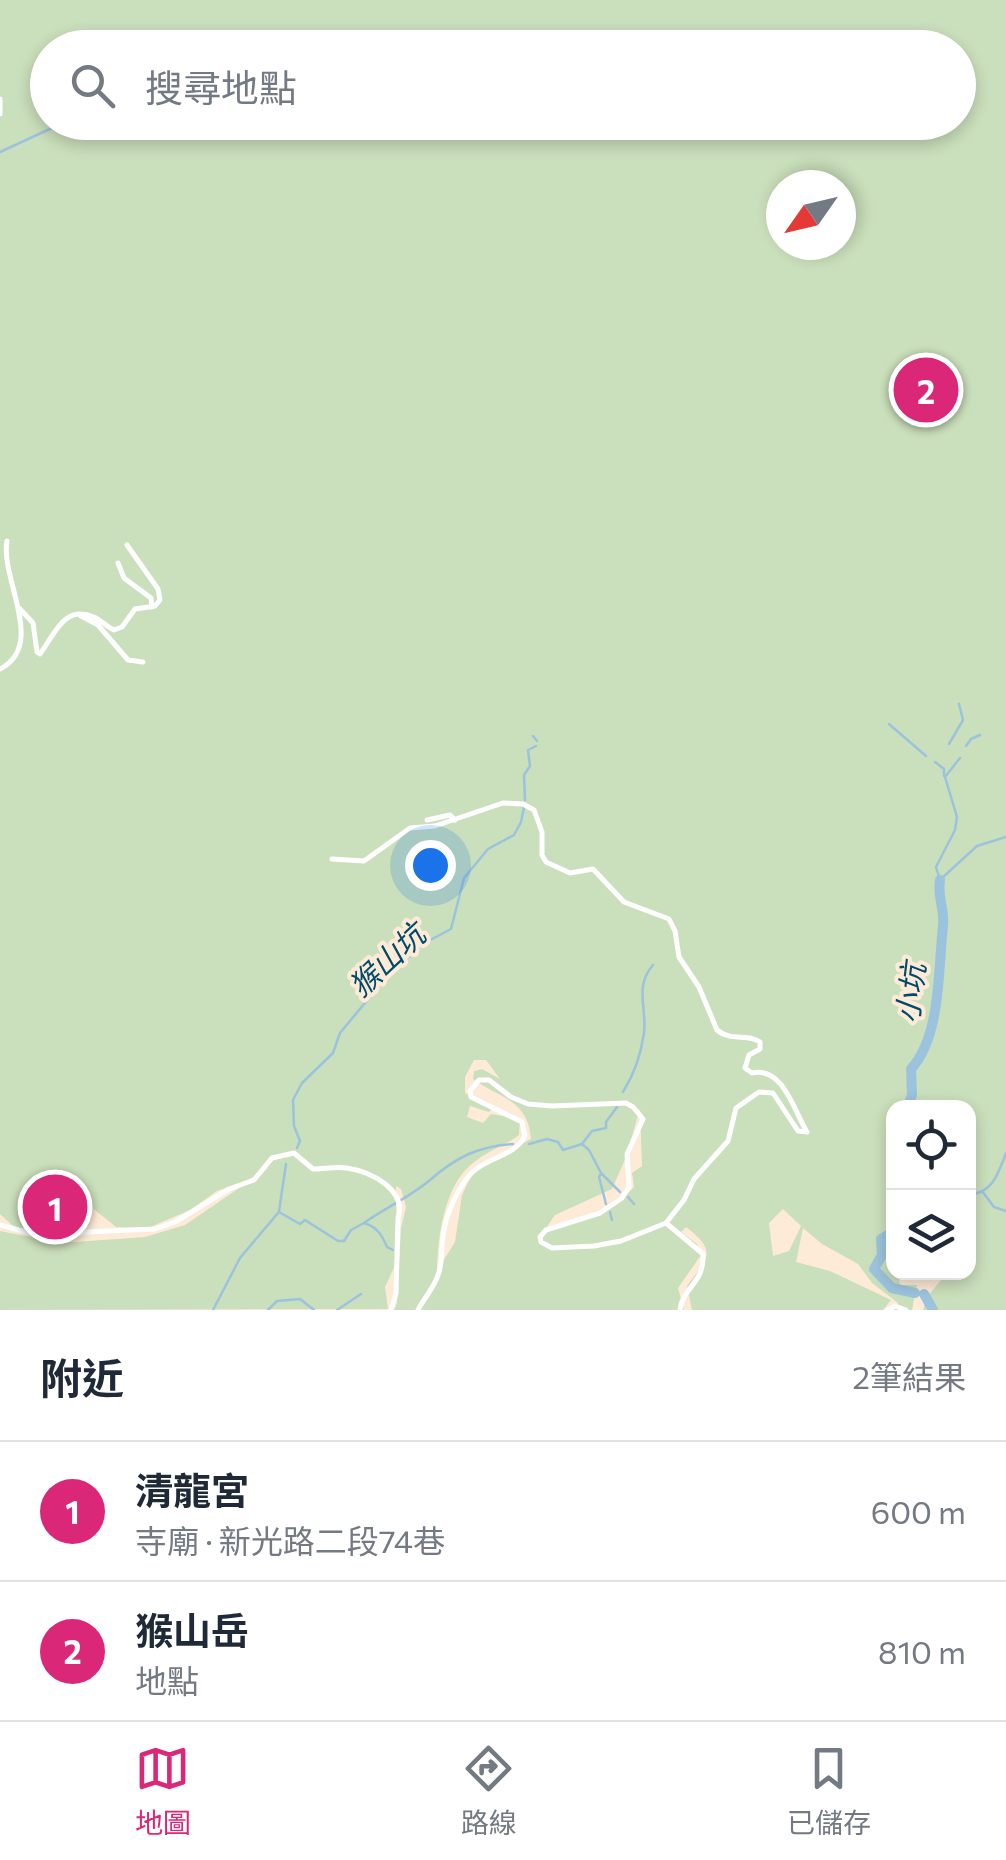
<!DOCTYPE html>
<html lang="zh-TW">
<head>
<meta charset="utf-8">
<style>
	:root { --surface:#fff; --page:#f2f2f3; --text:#1f2937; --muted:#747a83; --line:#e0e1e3; --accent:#db2777 }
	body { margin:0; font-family:Commissioner,"Noto Sans TC",sans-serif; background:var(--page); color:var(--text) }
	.controls { position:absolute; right:30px; bottom:30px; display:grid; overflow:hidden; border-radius:20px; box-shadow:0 5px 15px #0003 }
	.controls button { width:90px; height:90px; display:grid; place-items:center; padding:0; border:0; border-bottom:2px solid var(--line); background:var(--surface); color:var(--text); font:50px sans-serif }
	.compass { position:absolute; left:766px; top:170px; width:90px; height:90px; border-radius:50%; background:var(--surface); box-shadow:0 5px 15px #0003; rotate:236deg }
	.you { position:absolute; left:430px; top:865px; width:35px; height:35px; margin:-25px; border:8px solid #fff; border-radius:50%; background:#1a73e8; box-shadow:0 0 0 15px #1a73e833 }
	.badge { display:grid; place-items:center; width:65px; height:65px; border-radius:50%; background:var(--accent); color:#fff; font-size:32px; font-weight:700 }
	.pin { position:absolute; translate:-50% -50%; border:5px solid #fff; box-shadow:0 2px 10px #0006 }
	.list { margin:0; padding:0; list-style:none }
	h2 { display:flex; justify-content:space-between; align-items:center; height:130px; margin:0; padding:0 40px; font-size:42px }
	h2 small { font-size:32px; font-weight:400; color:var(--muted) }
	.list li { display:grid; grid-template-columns:65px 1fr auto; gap:30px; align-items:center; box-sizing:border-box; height:140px; padding:0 40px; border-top:2px solid var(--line) }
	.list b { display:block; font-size:38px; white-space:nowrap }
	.list p { margin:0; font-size:32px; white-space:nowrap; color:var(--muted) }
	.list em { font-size:32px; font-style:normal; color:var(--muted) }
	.icon { flex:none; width:55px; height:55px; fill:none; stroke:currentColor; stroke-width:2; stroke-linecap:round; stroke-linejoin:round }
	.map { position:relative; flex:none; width:1006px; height:1310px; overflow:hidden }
	.search { position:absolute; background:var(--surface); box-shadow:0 5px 15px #0003; left:30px; right:30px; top:30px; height:110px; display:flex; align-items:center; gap:25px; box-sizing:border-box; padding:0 35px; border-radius:55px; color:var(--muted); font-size:38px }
	.sheet { height:410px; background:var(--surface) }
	nav { display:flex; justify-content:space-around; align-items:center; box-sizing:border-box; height:140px; border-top:2px solid var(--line); background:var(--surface); font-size:28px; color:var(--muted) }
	nav a { display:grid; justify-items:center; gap:5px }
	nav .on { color:var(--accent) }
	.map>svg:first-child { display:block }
	.green { fill:#cadfbb; fill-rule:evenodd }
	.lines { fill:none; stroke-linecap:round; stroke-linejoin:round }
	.stream { stroke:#9cc3dd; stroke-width:2.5 }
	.river { stroke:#9cc3dd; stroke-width:10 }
	.minor { stroke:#fff; stroke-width:5 }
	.labels { text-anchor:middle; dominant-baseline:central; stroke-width:8; stroke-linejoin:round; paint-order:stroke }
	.water-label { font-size:30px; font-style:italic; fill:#004a6c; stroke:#feebd7 }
</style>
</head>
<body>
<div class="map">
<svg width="1006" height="1310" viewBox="0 0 1006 1310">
	<rect width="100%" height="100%" fill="#feebd7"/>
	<path class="green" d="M0 0H1006V1310H923L926 1298 947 1273 968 1272V1108H894V1272L898 1273 900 1285H917L912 1310H894L898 1303 872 1283 858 1264 822 1244 803 1228 796 1262 830 1271 891 1300 883 1310H692L687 1286C708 1257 718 1252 686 1227L681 1232 697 1244 701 1255 678 1288 684 1310H394L397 1303 401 1228 406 1207 401 1189 396 1186 397 1261 385 1287 388 1309 0 1310V1231L61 1243 145 1237 185 1225 273 1165 248 1180 217 1191 190 1210 148 1228 116 1227 65 1186 33 1181 21 1211 36 1231 14 1227 0 1214ZM48 48H958V122H48ZM781 185H841V245H781ZM474 1060H486L500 1079 482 1069 474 1071 473 1079C501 1099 528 1100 531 1139L475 1168 462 1195 455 1242 437 1271C438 1235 444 1182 477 1160 490 1150 506 1145 519 1135L520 1119 491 1114 483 1123 467 1117 470 1106 489 1112 493 1108 465 1093V1077ZM640 1108 642 1166 632 1173 634 1187C606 1217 582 1220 544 1231L555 1215 612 1189 627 1155ZM783 1209 801 1226 789 1251 773 1256 769 1223Z"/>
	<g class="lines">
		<path class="stream" d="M0 152 65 122
			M889 724 926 756
			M533 736 537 741
			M949 744 963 720 959 704
			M966 746 971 739 980 735
			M935 762 944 769V776
			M525 800 524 775 530 766 528 750 536 746
			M942 878 977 846 1006 837
			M940 880 936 867 955 830 957 817 945 777 960 758
			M623 1092C635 1073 641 1054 644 1033 647 1007 634 987 653 965
			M529 1144 547 1139 558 1142 563 1150 582 1144 592 1131 606 1128V1122L617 1107
			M582 1144 589 1150 601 1173 599 1177 606 1204
			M297 1148 300 1141 294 1126 293 1100 302 1083 333 1053 340 1033 384 980 421 945 451 929 464 878 488 849 514 835 521 822 524 807
			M601 1173 620 1192
			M982 1191 994 1207 1006 1211
			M968 1195C993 1193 998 1174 1006 1153
			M628 1197 634 1204
			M279 1211 286 1164
			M279 1212 300 1224 305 1220 338 1241H344L351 1230 364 1223C377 1227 382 1235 387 1247L393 1250
			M610 1212 612 1220
			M364 1223C385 1208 410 1197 430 1180 455 1158 478 1146 513 1144
			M213 1310 240 1258 278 1213
			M268 1310 277 1301 300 1299 314 1310
			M337 1310 361 1294"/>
		<path class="river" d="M907 1108 912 1095 911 1069C941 1037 938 969 943 926 945 911 937 896 940 880
			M894 1231 881 1239 882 1255 874 1269 892 1288 915 1293
			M924 1294 933 1310"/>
		<path class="minor" d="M0 99V114
			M118 563 124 578 151 598 152 607
			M20 609 33 623 37 652 40 654C54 636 63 604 94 617 101 620 107 627 114 630L122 627 135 609 155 606 160 600 158 589 127 545
			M81 616 98 625 128 660 143 662
			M0 669C47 645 0 579 7 541
			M427 820 450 815 455 820
			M332 859 364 861 410 828 435 826 503 803 523 804 534 810 542 832V855L546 862 570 873 593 869 624 902 669 919 675 931 679 957 699 987 717 1030C731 1042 748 1033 760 1042V1049L749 1055 745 1068 752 1073C783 1066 794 1111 807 1132
			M666 1223 703 1254C705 1283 682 1288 680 1310
			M0 1225 56 1240 86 1232 155 1229 175 1222 229 1189 254 1180 272 1158 294 1153 313 1169C324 1169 336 1166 347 1168 372 1172 407 1190 398 1218L396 1293 391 1310
			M418 1310C424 1298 434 1288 438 1275 443 1262 441 1250 443 1236 445 1217 456 1192 468 1177 483 1157 514 1158 525 1136L522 1122 471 1097 470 1091 479 1080H489L511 1097 528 1104 552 1106 626 1103 633 1107 643 1119 627 1154 629 1187 622 1198 600 1213 546 1230 540 1237 541 1242 552 1248 594 1246 621 1241 666 1223 684 1200 694 1179 728 1141 736 1108 759 1092 773 1093 798 1131 807 1132
			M888 1310 895 1306 906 1310"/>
	</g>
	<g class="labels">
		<g class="water-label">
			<text transform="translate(386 959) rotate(-43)">猴山坑</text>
			<text transform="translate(909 993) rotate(-83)">小坑</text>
		</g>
	</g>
</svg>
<div class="controls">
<button><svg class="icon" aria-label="locate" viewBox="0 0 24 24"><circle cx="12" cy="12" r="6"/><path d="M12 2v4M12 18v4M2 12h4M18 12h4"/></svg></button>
<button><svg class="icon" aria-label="layers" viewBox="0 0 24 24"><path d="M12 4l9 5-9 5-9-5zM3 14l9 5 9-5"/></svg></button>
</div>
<svg class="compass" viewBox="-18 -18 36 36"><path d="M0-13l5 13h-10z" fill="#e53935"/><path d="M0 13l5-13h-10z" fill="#747a83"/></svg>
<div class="you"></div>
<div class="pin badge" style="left:55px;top:1207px">1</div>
<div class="pin badge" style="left:926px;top:390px">2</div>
<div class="search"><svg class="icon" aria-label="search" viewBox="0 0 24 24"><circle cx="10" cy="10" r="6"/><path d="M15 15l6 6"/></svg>搜尋地點</div>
</div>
<section class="sheet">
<h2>附近<small>2筆結果</small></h2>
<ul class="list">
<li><span class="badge">1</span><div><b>清龍宮</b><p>寺廟 · 新光路二段74巷</p></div><em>600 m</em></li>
<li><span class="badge">2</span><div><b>猴山岳</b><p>地點</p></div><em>810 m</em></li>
</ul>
</section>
<nav>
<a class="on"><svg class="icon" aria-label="map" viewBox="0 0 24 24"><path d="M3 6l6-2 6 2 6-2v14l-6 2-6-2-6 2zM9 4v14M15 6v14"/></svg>地圖</a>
<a><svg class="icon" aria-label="directions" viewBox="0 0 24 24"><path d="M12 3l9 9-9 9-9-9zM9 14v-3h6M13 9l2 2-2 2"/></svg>路線</a>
<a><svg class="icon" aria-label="saved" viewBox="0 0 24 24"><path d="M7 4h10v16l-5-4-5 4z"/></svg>已儲存</a>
</nav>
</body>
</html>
